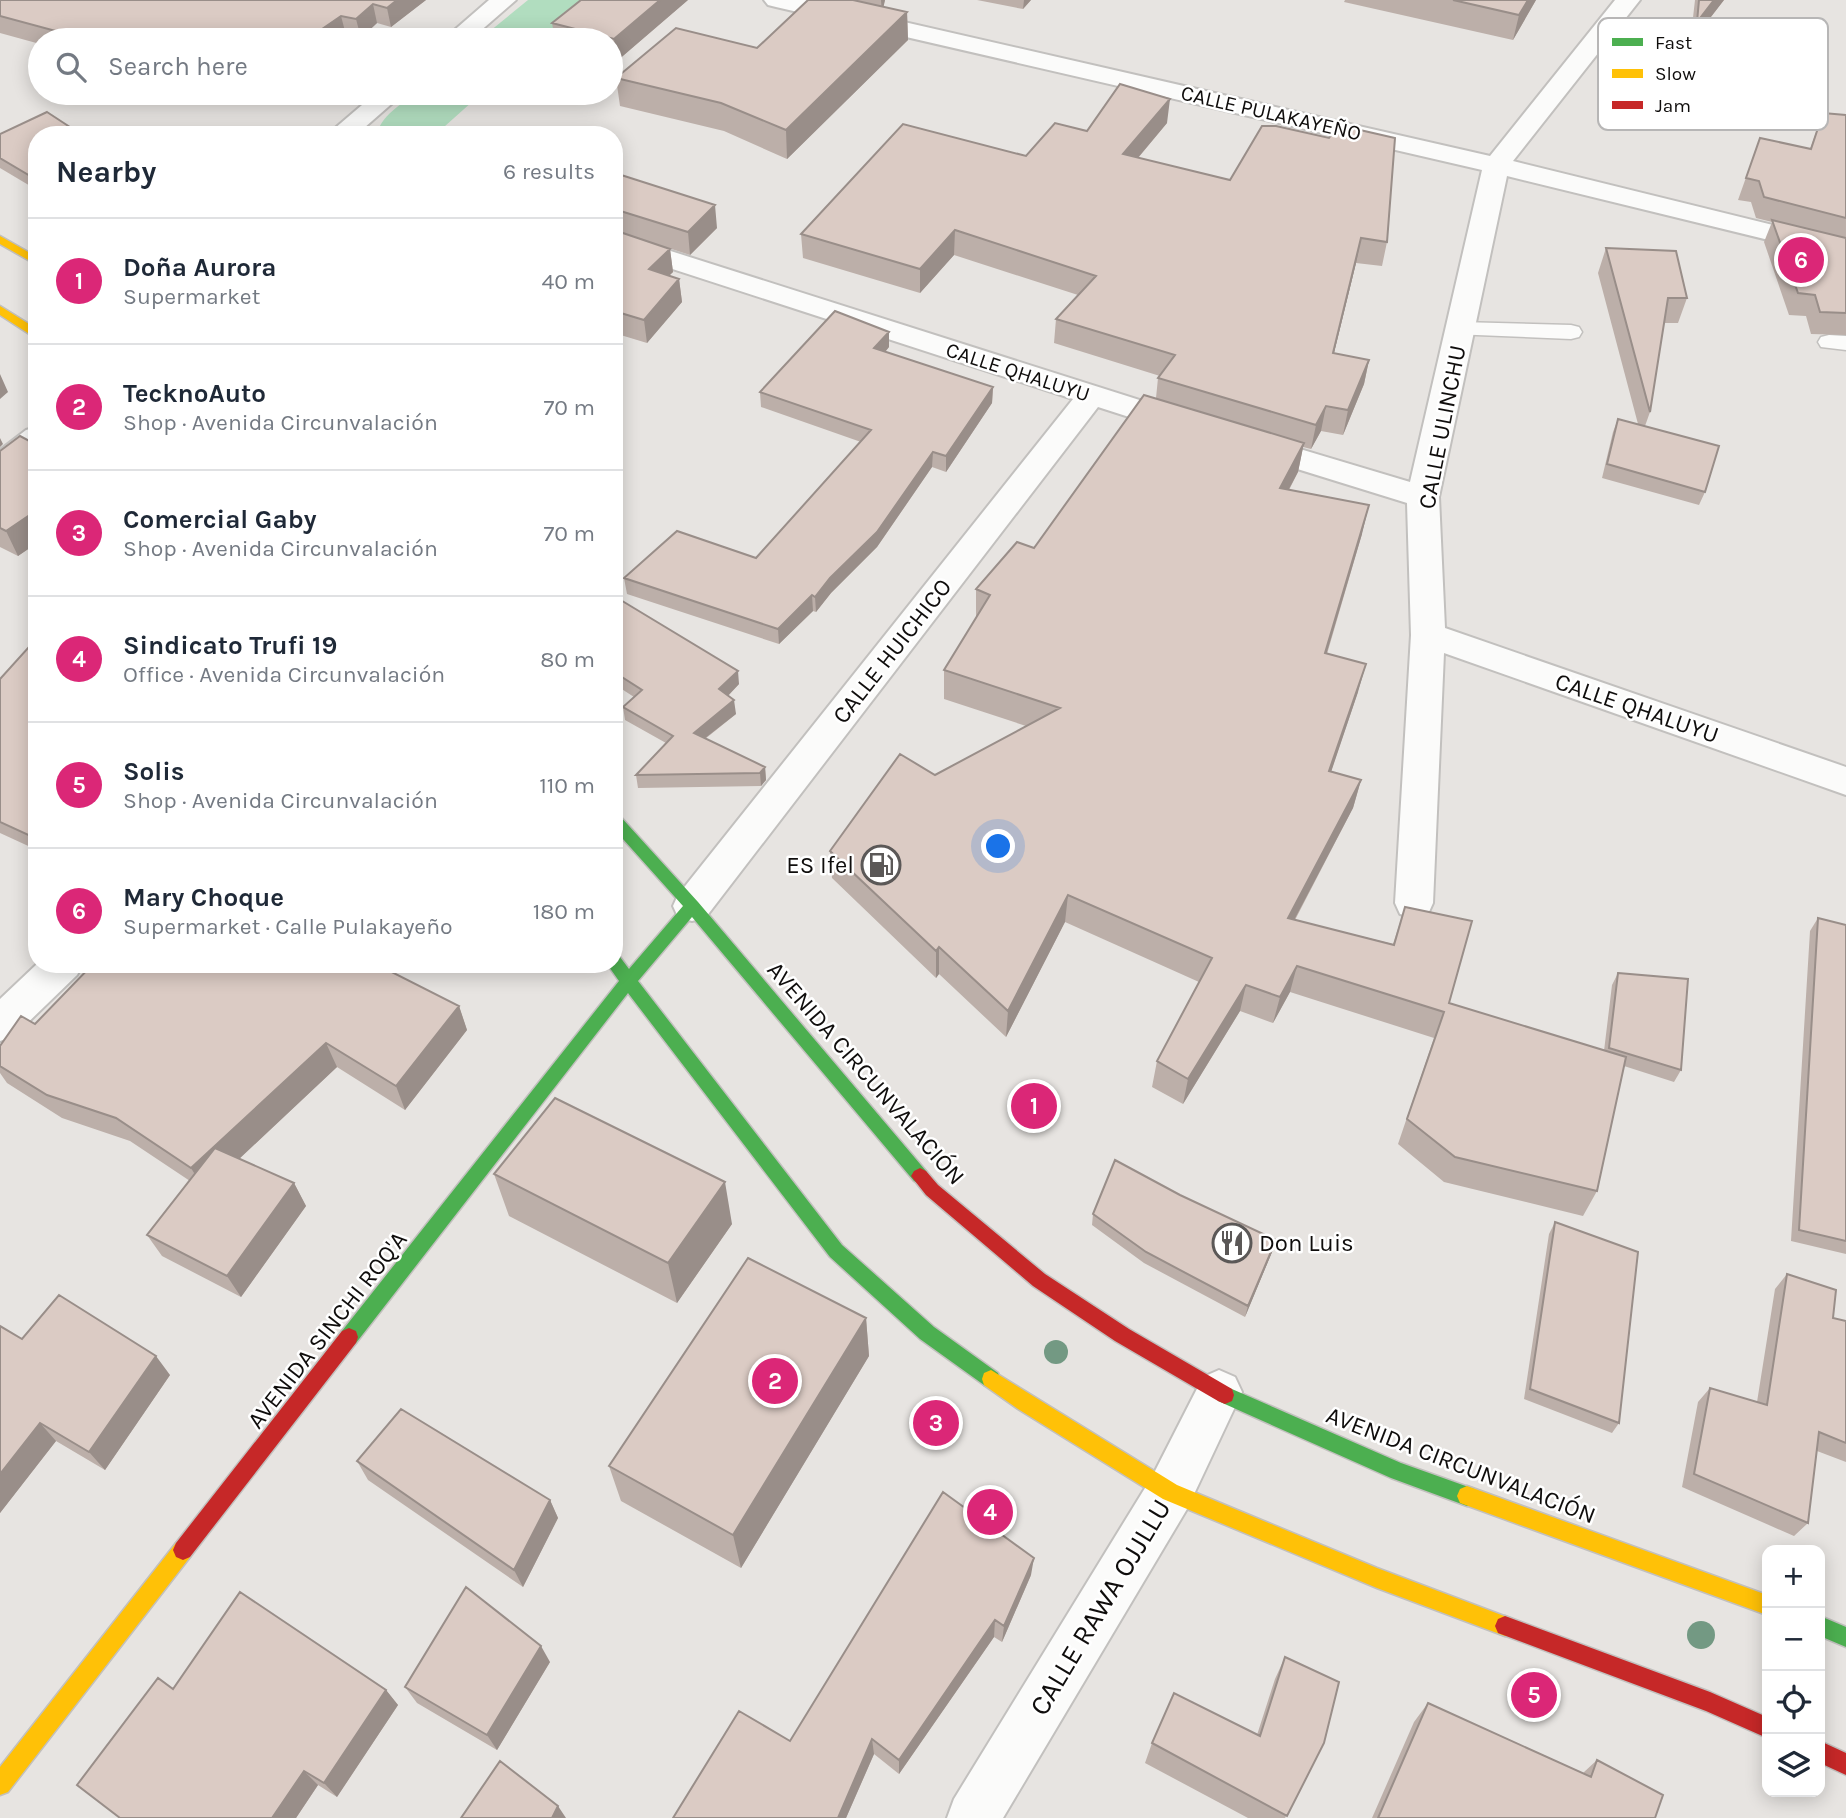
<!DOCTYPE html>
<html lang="en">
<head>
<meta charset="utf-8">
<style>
	:root { --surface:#fff; --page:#f2f2f3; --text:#1f2937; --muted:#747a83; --line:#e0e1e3; --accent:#db2777 }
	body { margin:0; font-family:Karla,sans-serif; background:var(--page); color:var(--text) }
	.controls { position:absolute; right:21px; bottom:21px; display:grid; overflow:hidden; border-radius:14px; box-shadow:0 4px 18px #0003 }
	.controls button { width:63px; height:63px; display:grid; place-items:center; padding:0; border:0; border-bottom:2px solid var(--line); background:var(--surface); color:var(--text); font:35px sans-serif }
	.you { position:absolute; left:999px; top:847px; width:24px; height:24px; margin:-18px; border:5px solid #fff; border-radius:50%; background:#1a73e8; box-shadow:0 0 0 10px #1a73e833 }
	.badge { display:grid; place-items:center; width:46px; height:46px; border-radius:50%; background:var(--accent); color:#fff; font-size:23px; font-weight:700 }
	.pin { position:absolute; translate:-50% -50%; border:4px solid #fff; box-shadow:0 2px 7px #0006 }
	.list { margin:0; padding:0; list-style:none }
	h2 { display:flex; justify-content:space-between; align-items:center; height:91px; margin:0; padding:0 28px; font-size:30px }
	h2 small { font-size:23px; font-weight:400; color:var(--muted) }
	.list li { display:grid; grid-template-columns:46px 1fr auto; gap:21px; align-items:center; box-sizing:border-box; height:126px; padding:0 28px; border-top:2px solid var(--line) }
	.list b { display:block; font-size:26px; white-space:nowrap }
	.list p { margin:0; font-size:23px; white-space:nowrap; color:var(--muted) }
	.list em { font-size:23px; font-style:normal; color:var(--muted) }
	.icon { flex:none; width:38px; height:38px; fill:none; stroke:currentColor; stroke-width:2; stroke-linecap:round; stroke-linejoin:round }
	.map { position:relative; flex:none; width:1846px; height:1818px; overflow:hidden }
	.search { position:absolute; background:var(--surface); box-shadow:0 4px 18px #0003; left:28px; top:28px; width:595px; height:77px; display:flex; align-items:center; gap:18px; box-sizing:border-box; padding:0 24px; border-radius:38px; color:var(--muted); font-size:26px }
	.panel { position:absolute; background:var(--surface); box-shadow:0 4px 18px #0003; left:28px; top:126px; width:595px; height:847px; border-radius:28px }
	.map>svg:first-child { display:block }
	.green { fill:#b1ddbf }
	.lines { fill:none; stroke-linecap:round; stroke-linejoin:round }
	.lane-casing { stroke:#c2c0be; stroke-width:3 }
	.street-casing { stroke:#c2c0be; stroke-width:4 }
	.fast-casing { stroke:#c2c0be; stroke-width:3 }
	.slow-casing { stroke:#c2c0be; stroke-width:3 }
	.jam-casing { stroke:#c2c0be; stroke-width:3 }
	.lane { fill:#fbfbfa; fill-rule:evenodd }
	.street { fill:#fbfbfa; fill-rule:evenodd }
	.fast { fill:#4caf50; fill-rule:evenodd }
	.slow { fill:#ffc107; fill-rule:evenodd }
	.jam { fill:#c62828; fill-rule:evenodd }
	.tree { fill:#739983 }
	.wall { fill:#bcafa9 }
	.shaded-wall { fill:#998e89 }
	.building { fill:#dbcbc4; stroke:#998e89; stroke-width:2 }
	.labels { text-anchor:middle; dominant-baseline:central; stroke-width:5; stroke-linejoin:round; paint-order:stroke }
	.far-street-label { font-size:21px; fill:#0f0d0c; stroke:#fff }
	.street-label { font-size:24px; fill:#0f0d0c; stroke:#fff }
	.poi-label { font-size:24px; fill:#0f0d0c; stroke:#fff; text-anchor:end }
	.near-street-label { font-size:28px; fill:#0f0d0c; stroke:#fff }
	.key { fill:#fff; stroke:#b7b6b6; stroke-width:2 }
	.key-label { font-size:19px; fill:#0f0d0c }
</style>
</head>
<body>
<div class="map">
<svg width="1846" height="1818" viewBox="0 0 1846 1818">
	<rect width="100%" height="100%" fill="#e7e4e1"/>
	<path class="green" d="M528 0H588L542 40H479Z
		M416 93H482L435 135H377C380 116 402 104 416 93Z"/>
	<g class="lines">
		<defs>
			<path id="lane" d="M1460 322 1571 325 1579 327 1582 332 1579 337 1571 339 1452 334 1449 329 1452 324Z
				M1829 335 1846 336V350L1821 347 1818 342 1821 337Z"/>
			<path id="street" d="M489 0H516L470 40H443Z
				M764 0H808L1490 156 1615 0H1640L1513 161 1846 243V259L1507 176 1439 497 1445 628 1846 767V795L1444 653 1433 903 1428 914 1414 918 1400 914 1395 903 1411 635 1407 503 1239 451 1234 444 1239 437 1250 434 1410 482 1482 170 776 7 768 5Z
				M376 93H404L356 135H327Z
				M614 233 1193 417 1197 424 1193 431 1182 434 1098 407 706 917 692 921 678 917 673 906 678 895 1073 399 614 250Z
				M37 427V453L11 473 0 476V450L26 430Z
				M37 964H83L77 975 14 1036 0 1041V999Z
				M1219 1370 1235 1377 1242 1392 1187 1509 1003 1818H947L954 1799 1153 1475 1203 1377Z"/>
			<path id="fast" d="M614 813 619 815 698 902 926 1171 929 1176 926 1181 920 1184 914 1181 692 917 638 981 842 1245 934 1327 998 1373 1000 1379 998 1385 991 1388 984 1385 920 1339 830 1257 628 993 356 1343 349 1346 342 1343 340 1337 342 1331 619 981 607 964H614V956L620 957 629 969 683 906 614 829Z
				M1225 1386 1401 1463 1474 1489 1477 1496 1474 1503 1467 1506 1391 1478 1218 1401 1216 1395 1218 1389Z
				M1820 1616 1846 1627V1647L1820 1636Z"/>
			<path id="slow" d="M0 236 37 257V265L0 244Z
				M0 306 37 329V339L0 315Z
				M991 1370 1177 1485 1377 1568 1512 1619 1515 1626 1512 1633 1505 1636 1377 1588 1163 1499 1018 1409 984 1385 982 1379 984 1373Z
				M1467 1486 1767 1595V1615L1460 1503 1457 1496 1460 1489Z
				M183 1540 190 1543 193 1550 190 1557 8 1792 0 1795V1767L176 1543Z"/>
			<path id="jam" d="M920 1168 926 1171 938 1185 1045 1274 1129 1329 1232 1389 1234 1395 1232 1401 1225 1404 1218 1401 1115 1341 1033 1286 926 1195 911 1176 914 1171Z
				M349 1328 356 1331 358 1337 356 1343 190 1557 183 1560 176 1557 173 1550 176 1543 342 1331Z
				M1505 1616 1710 1692 1767 1717V1738L1706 1711 1498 1633 1495 1626 1498 1619Z
				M1820 1741 1846 1753V1775L1820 1763Z"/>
		</defs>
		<use href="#lane" class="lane-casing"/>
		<use href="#street" class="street-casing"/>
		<use href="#fast" class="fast-casing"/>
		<use href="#slow" class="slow-casing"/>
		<use href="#jam" class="jam-casing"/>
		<use href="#lane" class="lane"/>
		<use href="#street" class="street"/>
		<use href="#fast" class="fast"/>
		<use href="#slow" class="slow"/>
		<use href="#jam" class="jam"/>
	</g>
	<g class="tree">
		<circle cx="1056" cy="1352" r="12"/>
		<circle cx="1701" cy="1635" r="14"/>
	</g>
	<path class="wall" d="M0 0H426L391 27 377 23 361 38 346 35 339 40H40V44L0 33Z
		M688 0 617 61 611 59V40H555L552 23Z
		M808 0H885L883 7 907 12 908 40 787 159 724 131 620 106 616 78 757 48Z
		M977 0H1031L1023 9Z
		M1345 0H1536L1513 40 1344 2Z
		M1695 0H1724L1690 44Z
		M214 93H266L251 103Z
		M1823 113 1846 115V335L1811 334 1806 316 1789 315 1764 242 1772 222 1756 218 1751 202 1738 200 1760 138 1810 149Z
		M1167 123 1138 158 1387 242 1382 266 1356 263 1334 353 1369 360 1364 384 1343 435 1321 431 1311 449 1303 447 1298 472 1289 490 1362 534 1327 654 1358 692 1331 771 1361 780 1353 808 1295 920 1393 944 1405 907 1449 1003 1604 1051 1612 985 1618 973 1681 1070 1674 1082 1624 1066 1597 1191 1583 1216 1444 1182 1398 1144 1434 1038 1290 992 1273 1023 1240 1011 1183 1104 1152 1087 1157 1061 1199 982 1065 922 1006 1037 939 974 936 978 832 878 830 851 935 775 1026 726 944 699V670L976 618V589L1034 548 1156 398 1158 378 1160 376 1054 343 1056 319 1078 295 954 255 920 293 803 258 801 234 1026 156 1087 131Z
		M0 134 37 135V190L0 168Z
		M614 177 717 228 690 255 650 242 670 249 673 272 669 276 679 279 682 302 647 343 614 333Z
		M1606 248 1687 298 1678 323H1664L1650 412 1645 426 1705 492 1699 505 1602 478 1613 432 1618 419 1638 424 1598 273Z
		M889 347 885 352 993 387 992 403 946 472 932 467 877 547 831 593 816 612 813 611 779 644 627 594 624 578 756 558 861 442 761 407 760 392Z
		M37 445V543L18 556 0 547V451Z
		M614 596 739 684 728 696 736 714 705 739 765 767 766 780 761 786 638 788 636 775 666 743 625 720 623 707 634 697 614 684Z
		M37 638V850L0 833V679Z
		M1818 918 1846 925V1254L1791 1241 1810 931Z
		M459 1006 467 1030 405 1110 337 1067 239 1159 294 1183 306 1206 241 1297 162 1256 147 1235 190 1181 130 1141 62 1118 7 1083 0 1073V1046L35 1024Z
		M494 1174 732 1224 677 1303 509 1216Z
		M1180 1195 1276 1240 1272 1252 1245 1317 1144 1263 1092 1225 1093 1214Z
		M1555 1222 1619 1423 1612 1433 1524 1399 1549 1234Z
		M1787 1274 1833 1318 1846 1321V1462L1817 1451 1808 1523 1794 1536 1682 1487 1698 1402 1710 1388 1757 1402 1775 1289Z
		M866 1318 869 1356 741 1568 621 1501 609 1466Z
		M0 1326 22 1339 170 1375 105 1470 56 1441 0 1513Z
		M357 1461 550 1500 558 1518 523 1587 368 1480Z
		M1031 1575 1002 1642 994 1637 899 1774 874 1754 846 1818H673L790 1741Z
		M1285 1657 1324 1743 1285 1818H1248L1145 1763 1152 1743 1257 1735 1275 1679Z
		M550 1662 497 1750 417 1703 405 1687Z
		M173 1689 386 1690 398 1705 337 1797 318 1785 296 1818H120Z
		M1428 1703 1583 1773 1597 1760 1655 1818H1372L1414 1722Z"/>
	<path class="shaded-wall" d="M397 0H426L391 27 387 8Z
		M660 0H688L617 61 614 39Z
		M881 0H885L882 14Z
		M1024 0H1031L1023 9Z
		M1528 0H1536L1513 40 1519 15Z
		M1714 0H1724L1690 44 1697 22Z
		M373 4 377 23 361 38 356 19Z
		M907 12 908 40 787 159 786 130Z
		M341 16 346 35 339 40H306Z
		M248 93H266L251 103Z
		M1170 99 1167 123 1121 178 1123 154Z
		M715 205 717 228 690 255 688 232Z
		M955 230 954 255 920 293V269Z
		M1361 238 1356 263 1328 377 1333 353Z
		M670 249 673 272 652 292 649 269Z
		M679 279 682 302 647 343 644 320Z
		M889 332V347L875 364 874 348Z
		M1369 360 1364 384 1343 435 1348 410Z
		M0 374 8 392 0 399Z
		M993 387 992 403 946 472V456Z
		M1326 406 1321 431 1311 449 1316 425Z
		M0 438 3 444 0 447Z
		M1304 443 1298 472 1274 517 1280 488Z
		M933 452 932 467 877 547 831 593 816 612 815 597Z
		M1369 505 1362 534 1318 682 1325 653Z
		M37 510V543L18 556 6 531Z
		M812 595 813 611 779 644 778 629Z
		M1366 664 1358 692 1322 799 1329 771Z
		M738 671 739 684 721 703 719 689Z
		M734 700 736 714 695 746 694 733Z
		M765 767 766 780 761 786 760 773Z
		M1361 780 1353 808 1281 945 1288 918Z
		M1068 895 1065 922 1006 1037 1008 1011Z
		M939 947V974L936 978V951Z
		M1297 966 1290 992 1273 1023 1280 997Z
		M1246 985 1240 1011 1183 1104 1188 1079Z
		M459 1006 467 1030 405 1110 396 1086Z
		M326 1043 337 1067 205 1191 191 1168Z
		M725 1182 732 1224 677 1303 668 1263Z
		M294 1183 306 1206 241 1297 227 1276Z
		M1276 1240 1272 1252 1245 1317 1248 1306Z
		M866 1318 869 1356 741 1568 733 1535Z
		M156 1356 170 1375 105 1470 89 1452Z
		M40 1423 56 1441 0 1513V1474Z
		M550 1500 558 1518 523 1587 514 1570Z
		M1034 1558 1031 1575 1002 1642 1004 1626Z
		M995 1620 994 1637 899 1774V1760Z
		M541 1646 550 1662 497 1750 487 1735Z
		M386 1690 398 1705 337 1797 324 1783Z
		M872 1739 874 1754 846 1818H838Z
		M304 1771 318 1785 296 1818H272Z
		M558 1806 566 1818H552Z"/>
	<path class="building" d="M0 0H397L387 8 373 4 356 19 341 16 306 40H89L0 16Z
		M581 0H660L614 39 552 23Z
		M808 0H853L907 12 786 130 721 103 616 78 676 28 757 48Z
		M1453 0H1528L1519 15Z
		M1699 0H1714L1697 22Z
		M1120 84 1170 99 1123 154 1230 180 1262 126H1276L1329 138 1338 125 1395 138 1387 242 1361 238 1333 353 1369 360 1348 410 1326 406 1316 425 1158 378 1175 355 1056 319 1096 276 955 230 920 269 801 234 903 124 1026 156 1055 123 1087 131Z
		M47 112 82 135H37V180L0 158V134Z
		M1823 113 1846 115V218L1764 197 1759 181 1746 178 1760 138 1811 149Z
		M618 174 715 205 688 232 614 209V177Z
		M1772 220 1846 238V313L1820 312 1815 295 1798 293Z
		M614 230 670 249 649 269 679 279 644 320 614 311Z
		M1606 248 1676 251 1687 298H1668L1650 412Z
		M835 311 889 332 874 348 993 387 946 456 933 452 877 532 830 578 815 597 812 595 778 629 624 578 677 531 756 558 871 430 760 392Z
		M1144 395 1304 443 1280 488 1369 505 1325 653 1366 664 1329 771 1361 780 1288 918 1394 945 1405 907 1472 921 1449 1003 1626 1057 1597 1191 1455 1157 1407 1119 1444 1012 1297 966 1280 997 1246 985 1188 1079 1157 1061 1212 958 1068 895 1008 1011 939 947 936 951 830 851 900 754 935 775 1060 708 944 670 990 595 976 589 1017 542 1034 548Z
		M1618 419 1719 446 1705 492 1607 464Z
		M20 436 37 445V510L6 531 0 528V451Z
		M614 596 738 671 719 689 734 700 694 733 765 767 760 773 636 775 673 736 623 707 642 690 614 672Z
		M37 638V839L0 822V679Z
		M1818 918 1846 925V1241L1799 1230Z
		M93 964H376L459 1006 396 1086 326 1043 191 1168 116 1118 47 1095 0 1066V1046L21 1016 35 1024Z
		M1618 973 1688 979 1681 1070 1609 1048Z
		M555 1098 725 1182 668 1263 494 1174Z
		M215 1148 294 1183 227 1276 147 1235Z
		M1115 1160 1180 1195 1276 1240 1248 1306 1146 1252 1093 1214Z
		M1555 1222 1638 1252 1619 1423 1530 1389Z
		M748 1258 866 1318 733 1535 609 1466Z
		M1787 1274 1836 1290 1833 1318 1846 1321V1443L1819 1432 1808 1523 1694 1474 1710 1388 1767 1405Z
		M59 1295 156 1356 89 1452 40 1423 0 1474V1326L22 1339Z
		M401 1409 550 1500 514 1570 357 1461Z
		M943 1492 1034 1558 1004 1626 995 1620 899 1760 872 1739 838 1818H673L739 1711 790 1741Z
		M466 1587 541 1646 487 1735 405 1687Z
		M240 1592 386 1690 324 1783 304 1771 272 1818H120L77 1785 158 1678 173 1689Z
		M1285 1657 1339 1682 1324 1743 1287 1816 1152 1743 1174 1693 1260 1736Z
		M1428 1703 1591 1777 1597 1760 1663 1795 1655 1818H1378Z
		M500 1761 558 1806 552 1818H461Z"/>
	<defs>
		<symbol id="fuel-ring" viewBox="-11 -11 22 22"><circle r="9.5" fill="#fff" stroke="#5b5857" stroke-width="1.5"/><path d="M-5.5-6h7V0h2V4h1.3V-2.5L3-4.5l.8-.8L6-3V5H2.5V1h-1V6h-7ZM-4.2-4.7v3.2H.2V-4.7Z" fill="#5b5857"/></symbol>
		<symbol id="restaurant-ring" viewBox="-11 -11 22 22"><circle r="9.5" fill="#fff" stroke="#5b5857" stroke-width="1.5"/><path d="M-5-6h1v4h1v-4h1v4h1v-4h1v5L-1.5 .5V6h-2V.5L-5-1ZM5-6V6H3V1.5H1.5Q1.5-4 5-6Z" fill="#5b5857"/></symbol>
	</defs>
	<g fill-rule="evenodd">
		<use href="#fuel-ring" x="859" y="843" width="44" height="44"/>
		<use href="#restaurant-ring" x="1210" y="1221" width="44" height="44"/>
	</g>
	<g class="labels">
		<g class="far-street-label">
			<text transform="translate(1271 113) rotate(13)">CALLE PULAKAYEÑO</text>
			<text transform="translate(1018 372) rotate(18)">CALLE QHALUYU</text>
		</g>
		<g class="street-label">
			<text transform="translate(1442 427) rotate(-79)">CALLE ULINCHU</text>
			<text transform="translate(892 651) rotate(-52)">CALLE HUICHICO</text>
			<text transform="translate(1637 708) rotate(19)">CALLE QHALUYU</text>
			<text transform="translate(866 1073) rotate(49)">AVENIDA CIRCUNVALACIÓN</text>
			<text transform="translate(327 1330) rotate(-52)">AVENIDA SINCHI ROQ'A</text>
			<text transform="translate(1461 1465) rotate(21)">AVENIDA CIRCUNVALACIÓN</text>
		</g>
		<g class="poi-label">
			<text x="854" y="865">ES Ifel</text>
			<text x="1259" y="1243" text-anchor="start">Don Luis</text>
		</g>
		<g class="near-street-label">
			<text transform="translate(1100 1607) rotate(-59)">CALLE RAWA OJJLLU</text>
		</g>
	</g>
	<rect x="1598" y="18" width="230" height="112" rx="10" class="key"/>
	<rect x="1612" y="38" width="31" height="8" fill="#4caf50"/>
	<rect x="1612" y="69" width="31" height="9" fill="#ffc107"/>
	<rect x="1612" y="101" width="31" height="8" fill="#c62828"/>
	<g class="key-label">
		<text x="1655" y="49">Fast</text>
		<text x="1655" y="80">Slow</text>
		<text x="1655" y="112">Jam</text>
	</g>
</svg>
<div class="controls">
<button>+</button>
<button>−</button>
<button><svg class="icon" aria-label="locate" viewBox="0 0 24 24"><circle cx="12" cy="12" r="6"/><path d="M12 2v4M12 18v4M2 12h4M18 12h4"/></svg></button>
<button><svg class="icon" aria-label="layers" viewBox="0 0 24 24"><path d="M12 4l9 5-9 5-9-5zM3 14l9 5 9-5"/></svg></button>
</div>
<div class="you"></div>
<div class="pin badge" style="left:1034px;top:1106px">1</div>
<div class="pin badge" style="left:775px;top:1381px">2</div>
<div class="pin badge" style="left:936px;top:1423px">3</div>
<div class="pin badge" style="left:990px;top:1512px">4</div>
<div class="pin badge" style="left:1534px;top:1695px">5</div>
<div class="pin badge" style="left:1801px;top:260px">6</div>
<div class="search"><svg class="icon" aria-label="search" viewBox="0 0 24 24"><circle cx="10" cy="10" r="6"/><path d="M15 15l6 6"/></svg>Search here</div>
<section class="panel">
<h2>Nearby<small>6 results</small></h2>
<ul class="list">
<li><span class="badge">1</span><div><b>Doña Aurora</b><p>Supermarket</p></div><em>40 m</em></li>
<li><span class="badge">2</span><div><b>TecknoAuto</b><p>Shop · Avenida Circunvalación</p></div><em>70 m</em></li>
<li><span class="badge">3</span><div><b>Comercial Gaby</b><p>Shop · Avenida Circunvalación</p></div><em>70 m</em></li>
<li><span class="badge">4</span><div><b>Sindicato Trufi 19</b><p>Office · Avenida Circunvalación</p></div><em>80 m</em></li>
<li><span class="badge">5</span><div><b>Solis</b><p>Shop · Avenida Circunvalación</p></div><em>110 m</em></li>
<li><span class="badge">6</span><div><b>Mary Choque</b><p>Supermarket · Calle Pulakayeño</p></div><em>180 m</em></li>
</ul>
</section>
</div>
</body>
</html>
